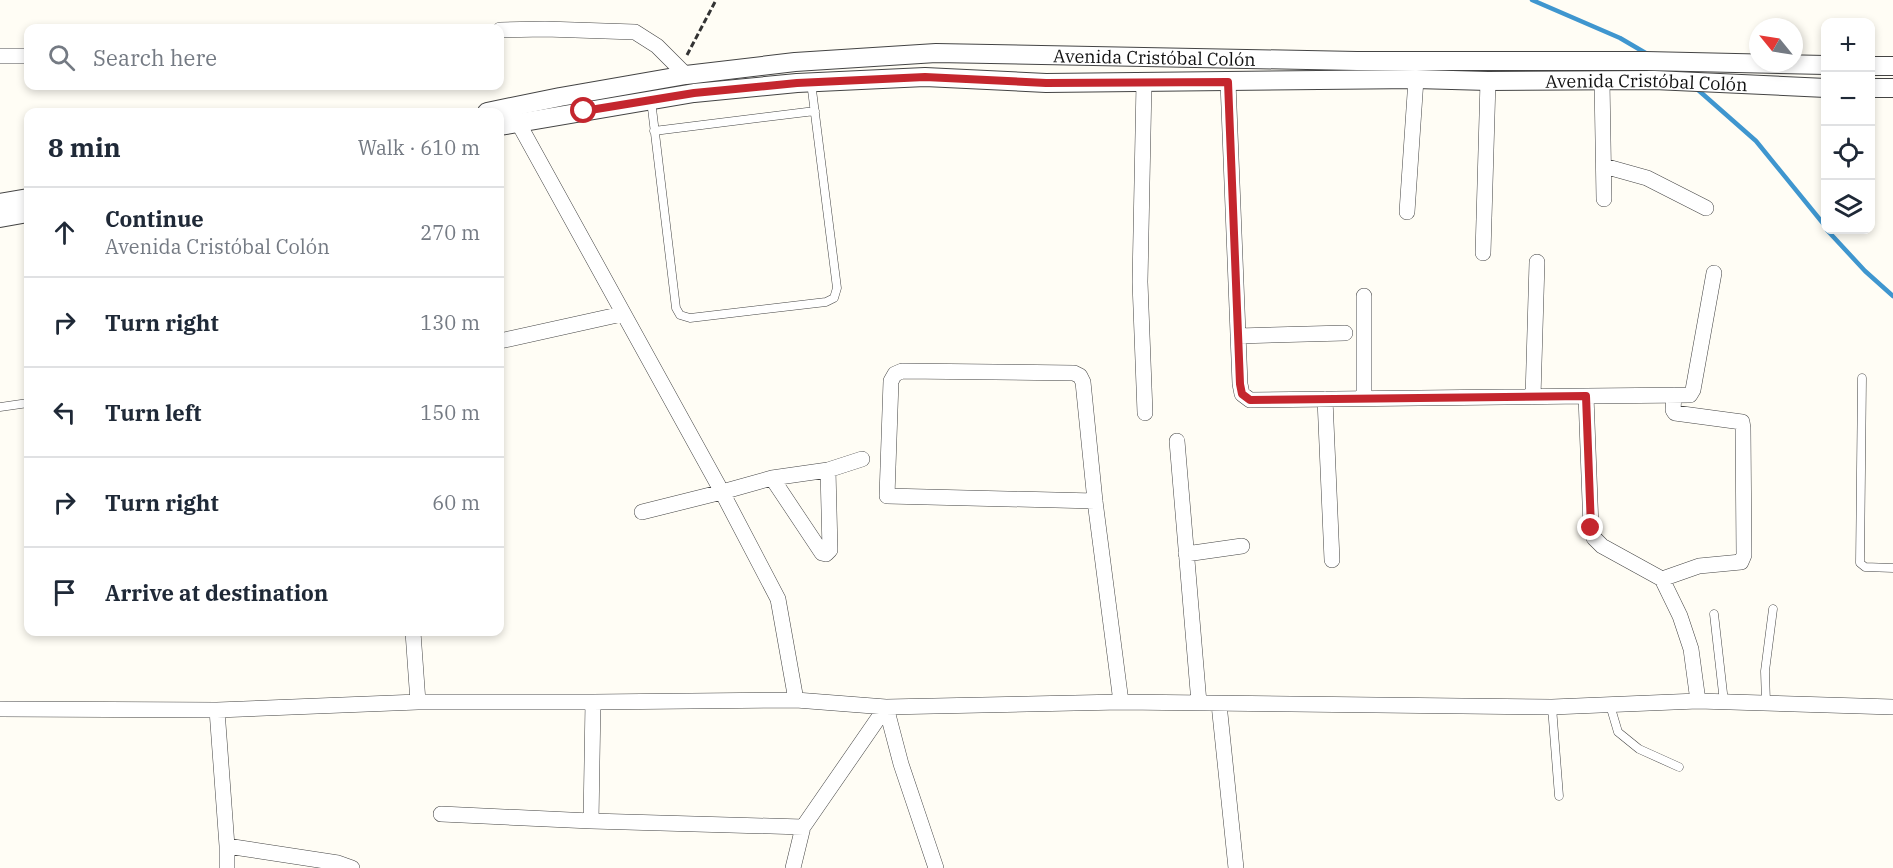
<!DOCTYPE html>
<html lang="en">
<head>
<meta charset="utf-8">
<style>
	:root { --surface:#fff; --page:#f6f6f7; --text:#1f2937; --muted:#747a83; --line:#e0e1e3 }
	body { margin:0; font-family:"IBM Plex Serif",serif; background:var(--page); color:var(--text) }
	.controls { position:absolute; right:18px; top:18px; display:grid; overflow:hidden; border-radius:12px; box-shadow:0 3px 9px #0003 }
	.controls button { width:54px; height:54px; display:grid; place-items:center; padding:0; border:0; border-bottom:2px solid var(--line); background:var(--surface); color:var(--text); font:30px sans-serif }
	.compass { position:absolute; left:1749px; top:18px; width:54px; height:54px; border-radius:50%; background:var(--surface); box-shadow:0 3px 9px #0003; rotate:300deg }
	.stop { position:absolute; width:18px; height:18px; margin:-14px; border:4px solid #c4262e; border-radius:50%; background:#fff }
	.stop.end { background:#c4262e; border-color:#fff; box-shadow:0 2px 6px #0008 }
	.list { margin:0; padding:0; list-style:none }
	h2 { display:flex; justify-content:space-between; align-items:center; height:78px; margin:0; padding:0 24px; font-size:26px }
	h2 small { font-size:20px; font-weight:400; color:var(--muted) }
	.list li { display:grid; grid-template-columns:39px 1fr auto; gap:18px; align-items:center; box-sizing:border-box; height:90px; padding:0 24px; border-top:2px solid var(--line) }
	.list b { display:block; font-size:22px; white-space:nowrap }
	.list p { margin:0; font-size:20px; white-space:nowrap; color:var(--muted) }
	.list em { font-size:20px; font-style:normal; color:var(--muted) }
	.icon { flex:none; width:33px; height:33px; fill:none; stroke:currentColor; stroke-width:2; stroke-linecap:round; stroke-linejoin:round }
	.map { position:relative; flex:none; width:1893px; height:868px; overflow:hidden }
	.search { position:absolute; background:var(--surface); box-shadow:0 3px 9px #0003; left:24px; top:24px; width:480px; height:66px; display:flex; align-items:center; gap:15px; box-sizing:border-box; padding:0 21px; border-radius:12px; color:var(--muted); font-size:22px }
	.panel { position:absolute; background:var(--surface); box-shadow:0 3px 9px #0003; left:24px; top:108px; width:480px; height:528px; border-radius:12px }
	.map>svg:first-child { display:block }
	.lines { fill:none; stroke-linecap:round; stroke-linejoin:round }
	.stream { stroke:#3f96cf; stroke-width:4.5 }
	.service-casing { stroke:#444; stroke-width:9 }
	.minor-casing { stroke:#444; stroke-width:16 }
	.tertiary-casing { stroke:#444; stroke-width:20 }
	.path { stroke:#333; stroke-width:3; stroke-dasharray:6 3; stroke-linecap:butt }
	.service { stroke:#fff; stroke-width:8 }
	.minor { stroke:#fff; stroke-width:15 }
	.tertiary { stroke:#fff; stroke-width:18 }
	.route { stroke:#c4262e; stroke-width:8 }
	.labels { text-anchor:middle; dominant-baseline:central; stroke-width:6; stroke-linejoin:round; paint-order:stroke }
	.street-label { font-size:18px; fill:#111; stroke:#fff }
</style>
</head>
<body>
<div class="map">
<svg width="1893" height="868" viewBox="0 0 1893 868">
	<rect width="100%" height="100%" fill="#fffdf5"/>
	<g class="lines">
		<path class="stream" d="M1532 0 1620 38 1649 55
			M1697 89 1756 141 1826 227
			M1827 230 1865 271 1893 296"/>
		<defs>
			<path id="service" d="M651 100 676 308 680 315 690 318 826 302 834 298 837 288 811 82
				M654 131 815 111
				M1862 378 1860 563 1865 567 1893 568
				M0 407 28 403
				M1714 614 1724 702
				M1766 703 1765 671 1773 609
				M1610 705 1618 732 1639 749 1679 767
				M1552 707 1559 796"/>
			<path id="minor" d="M500 30 545 29 635 32 657 46 686 75
				M0 56H28
				M1602 81 1604 199
				M1228 82 1240 384 1242 394 1250 400 1586 396 1591 528 1594 538 1602 546 1662 579 1680 616 1691 649 1698 701
				M1144 83 1140 282 1145 413
				M514 115 722 492 778 599 796 700
				M1604 166 1647 178 1706 208
				M1407 212 1416 79
				M1483 253 1488 81
				M1364 296V399
				M1238 336 1345 333
				M500 341 622 314
				M1586 396 1690 395 1693 390 1714 273
				M1533 397 1537 262
				M1325 399 1332 560
				M1177 441 1199 703
				M772 478 822 553 826 554 830 550 828 470
				M1095 501 887 496 891 381 895 374 902 371 1074 373 1080 376 1083 382 1095 501 1121 702
				M642 512 722 492 772 478 828 470 862 459
				M1186 554 1242 546
				M1662 579 1699 566 1741 562 1744 555 1743 428 1742 422 1675 413 1673 410 1674 395
				M413 632 418 702
				M593 702 591 821 803 827
				M1219 704 1236 868
				M886 707 901 764 936 868
				M0 709 217 710 418 702H593L796 700 886 707 1121 702 1552 707 1698 701 1893 707
				M217 710 227 846 338 863 352 868
				M441 814 591 821
				M227 846V868
				M793 868 803 827 886 707"/>
			<g id="tertiary">
				<path d="M1870 66H1893"/>
				<path d="M1870 88H1893"/>
				<path id="s1" d="M487 112 560 97 686 75 795 62 936 53 1357 61H1646L1826 65"/>
				<path id="s2" d="M500 126 694 93 797 83 925 77 1046 83 1416 79 1488 81 1654 80 1826 88"/>
				<path d="M0 203 28 198"/>
				<path d="M0 218 28 213"/>
			</g>
		</defs>
		<use href="#service" class="service-casing"/>
		<use href="#minor" class="minor-casing"/>
		<use href="#tertiary" class="tertiary-casing"/>
		<path class="path" d="M687 55 716 0"/>
		<use href="#service" class="service"/>
		<use href="#minor" class="minor"/>
		<use href="#tertiary" class="tertiary"/>
	</g>
	<g class="lines">
		<path class="route" d="M584 111 694 93 797 83 925 77 1046 83 1228 82 1240 384 1242 394 1250 400 1586 396 1591 528"/>
	</g>
	<g class="labels">
		<g class="street-label">
			<text stroke="none"><textPath href="#s1" startOffset="672">Avenida Cristóbal Colón</textPath></text>
			<text stroke="none"><textPath href="#s2" startOffset="1150">Avenida Cristóbal Colón</textPath></text>
		</g>
	</g>
</svg>
<div class="controls">
<button>+</button>
<button>−</button>
<button><svg class="icon" aria-label="locate" viewBox="0 0 24 24"><circle cx="12" cy="12" r="6"/><path d="M12 2v4M12 18v4M2 12h4M18 12h4"/></svg></button>
<button><svg class="icon" aria-label="layers" viewBox="0 0 24 24"><path d="M12 4l9 5-9 5-9-5zM3 14l9 5 9-5"/></svg></button>
</div>
<svg class="compass" viewBox="-18 -18 36 36"><path d="M0-13l5 13h-10z" fill="#e53935"/><path d="M0 13l5-13h-10z" fill="#747a83"/></svg>
<div class="stop" style="left:584px;top:111px"></div>
<div class="stop end" style="left:1591px;top:528px"></div>
<div class="search"><svg class="icon" aria-label="search" viewBox="0 0 24 24"><circle cx="10" cy="10" r="6"/><path d="M15 15l6 6"/></svg>Search here</div>
<section class="panel">
<h2>8 min<small>Walk · 610 m</small></h2>
<ul class="list">
<li><svg class="icon" aria-label="ahead" viewBox="0 0 24 24"><path d="M12 20V5M6 11l6-6 6 6"/></svg><div><b>Continue</b><p>Avenida Cristóbal Colón</p></div><em>270 m</em></li>
<li><svg class="icon" aria-label="right" viewBox="0 0 24 24"><path d="M7 20v-9h11M14 6l5 5-5 5"/></svg><div><b>Turn right</b></div><em>130 m</em></li>
<li><svg class="icon" aria-label="left" viewBox="0 0 24 24"><path d="M17 20v-9H6M10 6l-5 5 5 5"/></svg><div><b>Turn left</b></div><em>150 m</em></li>
<li><svg class="icon" aria-label="right" viewBox="0 0 24 24"><path d="M7 20v-9h11M14 6l5 5-5 5"/></svg><div><b>Turn right</b></div><em>60 m</em></li>
<li><svg class="icon" aria-label="arrive" viewBox="0 0 24 24"><path d="M6 21V4h12l-3 4 3 4H6"/></svg><div><b>Arrive at destination</b></div></li>
</ul>
</section>
</div>
</body>
</html>
